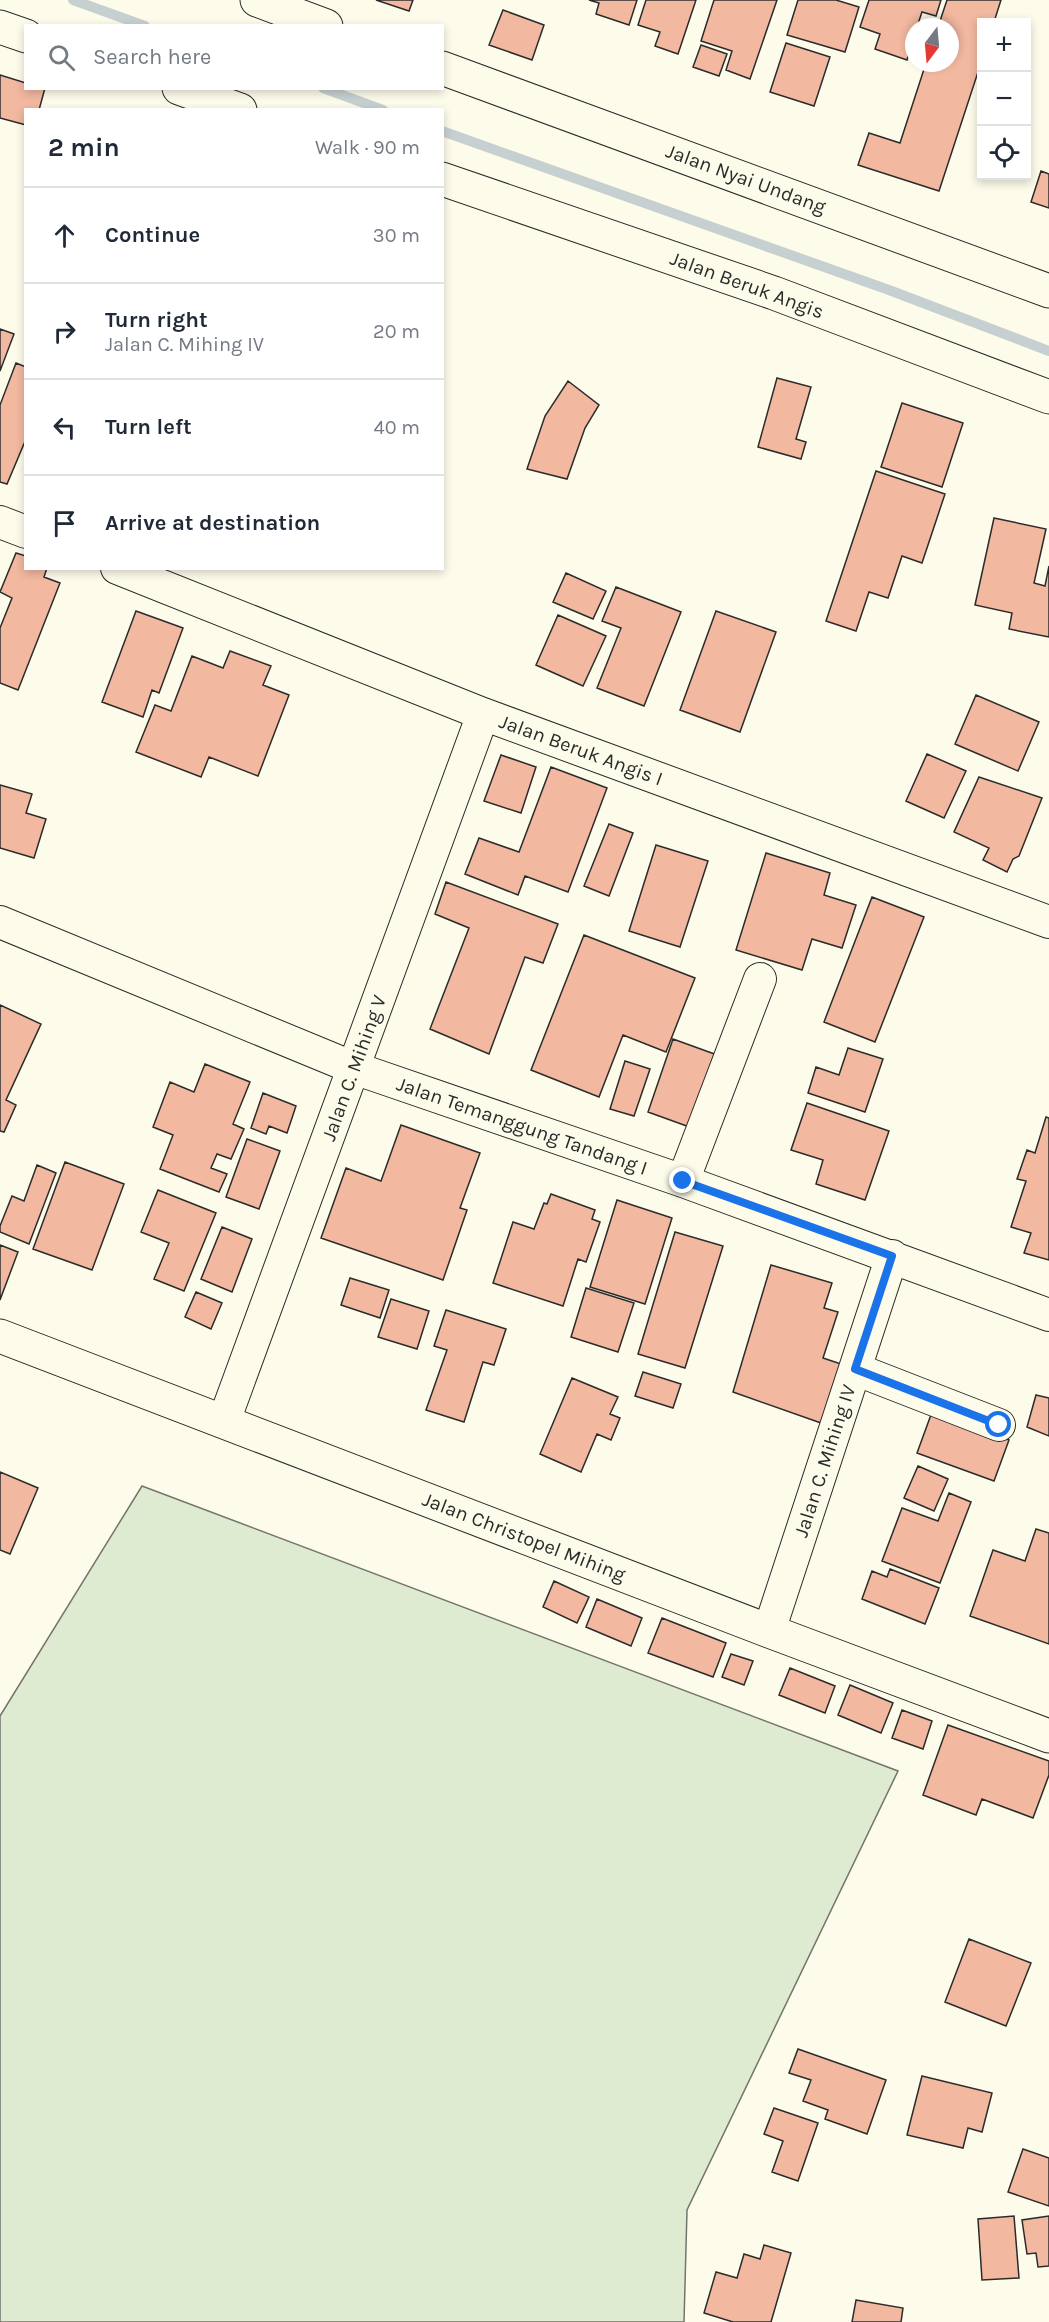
<!DOCTYPE html>
<html lang="en">
<head>
<meta charset="utf-8">
<style>
	:root { --surface:#fff; --page:#f2f2f3; --text:#1f2937; --muted:#747a83; --line:#e0e1e3 }
	body { margin:0; font-family:Karla,sans-serif; background:var(--page); color:var(--text) }
	.controls { position:absolute; right:18px; top:18px; display:grid; overflow:hidden; border-radius:0px; box-shadow:0 3px 9px #0003 }
	.controls button { width:54px; height:54px; display:grid; place-items:center; padding:0; border:0; border-bottom:2px solid var(--line); background:var(--surface); color:var(--text); font:30px sans-serif }
	.compass { position:absolute; left:905px; top:18px; width:54px; height:54px; border-radius:50%; background:var(--surface); box-shadow:0 3px 9px #0003; rotate:196deg }
	.stop { position:absolute; width:18px; height:18px; margin:-14px; border:4px solid #1a73e8; border-radius:50%; background:#fff }
	.stop.end { background:#1a73e8; border-color:#fff; box-shadow:0 2px 6px #0008 }
	.list { margin:0; padding:0; list-style:none }
	h2 { display:flex; justify-content:space-between; align-items:center; height:78px; margin:0; padding:0 24px; font-size:26px }
	h2 small { font-size:20px; font-weight:400; color:var(--muted) }
	.list li { display:grid; grid-template-columns:39px 1fr auto; gap:18px; align-items:center; box-sizing:border-box; height:96px; padding:0 24px; border-top:2px solid var(--line) }
	.list b { display:block; font-size:22px; white-space:nowrap }
	.list p { margin:0; font-size:20px; white-space:nowrap; color:var(--muted) }
	.list em { font-size:20px; font-style:normal; color:var(--muted) }
	.icon { flex:none; width:33px; height:33px; fill:none; stroke:currentColor; stroke-width:2; stroke-linecap:round; stroke-linejoin:round }
	.map { position:relative; flex:none; width:1049px; height:2322px; overflow:hidden }
	.search { position:absolute; background:var(--surface); box-shadow:0 3px 9px #0003; left:24px; top:24px; width:420px; height:66px; display:flex; align-items:center; gap:15px; box-sizing:border-box; padding:0 21px; border-radius:0px; color:var(--muted); font-size:22px }
	.panel { position:absolute; background:var(--surface); box-shadow:0 3px 9px #0003; left:24px; top:108px; width:420px; height:462px; border-radius:0px }
	.map>svg:first-child { display:block }
	.green { fill:#deebd1; stroke:#74746e; stroke-width:1.5 }
	.lines { fill:none; stroke-linecap:round; stroke-linejoin:round }
	.stream { stroke:#c7d0d0; stroke-width:10 }
	.building { fill:#f2b8a0; stroke:#2b2b2b; stroke-width:1.5 }
	.minor-casing { stroke:#2b2b2b; stroke-width:34 }
	.tertiary-casing { stroke:#2b2b2b; stroke-width:35 }
	.minor { stroke:#fdfbea; stroke-width:32 }
	.tertiary { stroke:#fdfbea; stroke-width:33 }
	.route { stroke:#1a73e8; stroke-width:8 }
	.labels { text-anchor:middle; dominant-baseline:central; stroke-width:4.5; stroke-linejoin:round; paint-order:stroke }
	.street-label { font-size:20px; fill:#2b2b2b; stroke:#fdfbea }
</style>
</head>
<body>
<div class="map">
<svg width="1049" height="2322" viewBox="0 0 1049 2322">
	<rect width="100%" height="100%" fill="#fdfbea"/>
	<path class="green" d="M142 1486 898 1771 687 2210 684 2322H0V1716Z"/>
	<g class="lines">
		<path class="stream" d="M73 0 145 26
			M323 88 383 110
			M442 131 889 290 1049 351"/>
	</g>
	<path class="building" d="M376 0H413L409 11Z
		M589 0H637L629 25 596 14 599 3Z
		M646 0H696L678 54 655 46 660 32 638 25Z
		M714 0H777L750 79 726 70 732 51 701 41Z
		M798 0H836L859 7 845 52 787 35Z
		M869 0H941L936 16 922 12 917 27H914V37L907 60 875 49 880 34 860 27Z
		M947 0H1001L994 22H982V60L939 191 858 165 869 133 900 143 926 63H950V27H938Z
		M503 10 544 25 532 60 489 45Z
		M786 43 830 57 814 106 770 92Z
		M701 45 727 54 719 76 693 67Z
		M0 75 26 83V88H45L39 110H26V125L0 118Z
		M1041 171 1049 174V208L1031 202Z
		M0 329 14 334 0 371Z
		M16 363 26 367V439L7 484 0 482V405Z
		M777 378 811 387 796 439 806 442 801 459 758 447Z
		M568 381 599 405 585 428 567 479 527 469 545 416Z
		M902 403 963 423 942 487 881 467Z
		M876 471 945 494 922 563 902 556 888 598 869 592 856 631 826 621Z
		M994 518 1046 529 1034 583 1045 586 1049 566V637L1009 629 1012 613 975 605Z
		M16 553 26 556V568H47L44 577 60 583 18 690 0 683V628L12 598 0 592Z
		M566 573 606 591 593 619 553 602Z
		M616 587 681 612 644 706 597 688 621 628 602 621Z
		M136 611 183 628 159 693 152 690 143 717 102 702Z
		M716 611 776 632 740 732 680 710Z
		M558 615 606 636 583 686 536 665Z
		M230 651 271 666 263 685 289 695 258 776 209 757 201 777 136 752 155 705 171 711 192 656 223 668Z
		M976 695 1039 722 1018 771 955 744Z
		M927 754 966 771 944 818 906 801Z
		M501 755 536 767 521 813 484 801Z
		M551 767 607 788 568 892 525 876 518 895 465 874 479 838 519 852Z
		M979 777 1042 798 1019 856 1013 859 1007 872 983 860 989 848 954 832Z
		M0 785 32 794 26 813 46 819 34 858 0 848Z
		M609 824 633 833 609 896 584 886Z
		M656 845 708 861 680 947 629 931Z
		M766 853 830 873 824 895 856 905 842 948 812 939 802 970 736 950Z
		M446 882 558 924 543 963 525 957 489 1054 430 1029 469 928 435 914Z
		M872 897 924 917 875 1042 824 1022Z
		M584 935 695 978 666 1052 623 1035 599 1097 531 1070Z
		M0 1005 41 1024 6 1100 16 1105 4 1132 0 1131Z
		M673 1039 720 1056 695 1129 648 1112Z
		M848 1048 883 1059 865 1112 808 1093 816 1067 839 1075Z
		M625 1061 650 1069 634 1116 610 1109Z
		M205 1064 250 1082 233 1124 244 1129 231 1159 217 1154 211 1168 227 1174 219 1192 160 1169 173 1135 153 1127 170 1082 194 1092Z
		M263 1093 296 1106 287 1133 269 1126 266 1134 251 1128Z
		M807 1103 889 1131 865 1200 816 1184 823 1160 791 1150Z
		M1046 1117 1049 1118V1260L1024 1253 1031 1233 1011 1227 1026 1181 1017 1179 1027 1150 1035 1153Z
		M401 1125 480 1153 460 1208 467 1210 443 1280 321 1238 346 1168 381 1181Z
		M247 1139 280 1151 259 1209 226 1197Z
		M65 1162 124 1184 92 1270 33 1249Z
		M37 1165 56 1173 29 1244 0 1232V1226L12 1196 24 1201Z
		M158 1190 216 1213 184 1291 154 1279 169 1243 141 1232Z
		M551 1194 595 1210 592 1219 600 1222 586 1262 578 1259 563 1306 493 1283 513 1222 534 1229 544 1203 547 1204Z
		M617 1200 672 1218 645 1304 590 1287Z
		M222 1227 252 1239 232 1292 201 1279Z
		M675 1232 723 1246 685 1368 638 1354Z
		M0 1245 18 1252 0 1300Z
		M771 1265 832 1283 824 1308 838 1312 823 1358 841 1364 821 1423 733 1392Z
		M350 1278 389 1290 380 1318 341 1305Z
		M586 1288 634 1303 618 1352 571 1337Z
		M196 1292 222 1303 211 1329 185 1317Z
		M391 1299 429 1311 417 1349 378 1337Z
		M446 1310 506 1329 494 1365 483 1362 464 1422 426 1410 447 1350 434 1346Z
		M643 1372 681 1384 673 1408 635 1396Z
		M572 1378 618 1397 610 1414 620 1418 611 1440 597 1434 581 1472 540 1454Z
		M1036 1395 1049 1398V1436L1027 1427Z
		M932 1412 1009 1440 994 1481 917 1453Z
		M918 1466 948 1479 934 1511 904 1498Z
		M0 1472 38 1488 10 1554 0 1550Z
		M949 1493 971 1502 940 1583 882 1561 902 1508 938 1521Z
		M1036 1529 1049 1533V1644L970 1616 993 1550 1025 1561Z
		M890 1569 939 1588 925 1624 862 1599 872 1571 887 1577Z
		M554 1581 589 1597 577 1623 543 1607Z
		M597 1599 642 1618 631 1646 586 1627Z
		M662 1618 726 1643 713 1677 648 1653Z
		M731 1654 753 1661 744 1685 722 1677Z
		M790 1668 835 1686 825 1713 779 1695Z
		M850 1685 893 1703 881 1733 838 1715Z
		M902 1710 932 1721 923 1749 892 1738Z
		M948 1725 1049 1761V1775L1033 1818 982 1799 976 1815 923 1795Z
		M969 1939 1031 1963 1006 2026 945 2002Z
		M798 2049 886 2080 867 2134 825 2119 828 2110 803 2101 811 2080 789 2073Z
		M922 2076 992 2093 982 2132 968 2128 963 2148 907 2135Z
		M774 2108 818 2123 798 2181 772 2172 783 2141 764 2134Z
		M1023 2149 1049 2158V2206L1008 2192Z
		M1014 2216 1019 2278 982 2280 978 2219Z
		M1049 2216V2266L1038 2267 1036 2253 1027 2254 1022 2220Z
		M764 2245 791 2253 771 2322H733L704 2313 716 2272 737 2278 744 2254 760 2259Z
		M856 2300 903 2308 901 2322H852Z"/>
	<g class="lines">
		<defs>
			<path id="minor" d="M0 522 26 532
				M117 568 483 714 1049 922
				M0 922 354 1068 683 1181 1049 1315
				M683 1181 760 979
				M855 1369 999 1425
				M224 1421 483 714
				M769 1631 892 1256"/>
			<path id="tertiary" d="M257 0 326 26
				M0 27 26 36
				M442 68 1049 291
				M179 88 240 110
				M442 179 774 293 1049 397
				M0 1336 769 1631 1049 1736"/>
		</defs>
		<use href="#minor" class="minor-casing"/>
		<use href="#tertiary" class="tertiary-casing"/>
		<use href="#minor" class="minor"/>
		<use href="#tertiary" class="tertiary"/>
	</g>
	<g class="lines">
		<path class="route" d="M683 1181 892 1256 855 1369 999 1425"/>
	</g>
	<g class="labels">
		<g class="street-label">
			<text transform="translate(746 179) rotate(20)">Jalan Nyai Undang</text>
			<text transform="translate(747 285) rotate(20)">Jalan Beruk Angis</text>
			<text transform="translate(581 750) rotate(20)">Jalan Beruk Angis I</text>
			<text transform="translate(354 1068) rotate(-70)">Jalan C. Mihing V</text>
			<text transform="translate(522 1126) rotate(19)">Jalan Temanggung Tandang I</text>
			<text transform="translate(825 1461) rotate(-72)">Jalan C. Mihing IV</text>
			<text transform="translate(524 1537) rotate(21)">Jalan Christopel Mihing</text>
		</g>
	</g>
</svg>
<div class="controls">
<button>+</button>
<button>−</button>
<button><svg class="icon" aria-label="locate" viewBox="0 0 24 24"><circle cx="12" cy="12" r="6"/><path d="M12 2v4M12 18v4M2 12h4M18 12h4"/></svg></button>
</div>
<svg class="compass" viewBox="-18 -18 36 36"><path d="M0-13l5 13h-10z" fill="#e53935"/><path d="M0 13l5-13h-10z" fill="#747a83"/></svg>
<div class="stop" style="left:999px;top:1425px"></div>
<div class="stop end" style="left:683px;top:1181px"></div>
<div class="search"><svg class="icon" aria-label="search" viewBox="0 0 24 24"><circle cx="10" cy="10" r="6"/><path d="M15 15l6 6"/></svg>Search here</div>
<section class="panel">
<h2>2 min<small>Walk · 90 m</small></h2>
<ul class="list">
<li><svg class="icon" aria-label="ahead" viewBox="0 0 24 24"><path d="M12 20V5M6 11l6-6 6 6"/></svg><div><b>Continue</b></div><em>30 m</em></li>
<li><svg class="icon" aria-label="right" viewBox="0 0 24 24"><path d="M7 20v-9h11M14 6l5 5-5 5"/></svg><div><b>Turn right</b><p>Jalan C. Mihing IV</p></div><em>20 m</em></li>
<li><svg class="icon" aria-label="left" viewBox="0 0 24 24"><path d="M17 20v-9H6M10 6l-5 5 5 5"/></svg><div><b>Turn left</b></div><em>40 m</em></li>
<li><svg class="icon" aria-label="arrive" viewBox="0 0 24 24"><path d="M6 21V4h12l-3 4 3 4H6"/></svg><div><b>Arrive at destination</b></div></li>
</ul>
</section>
</div>
</body>
</html>
